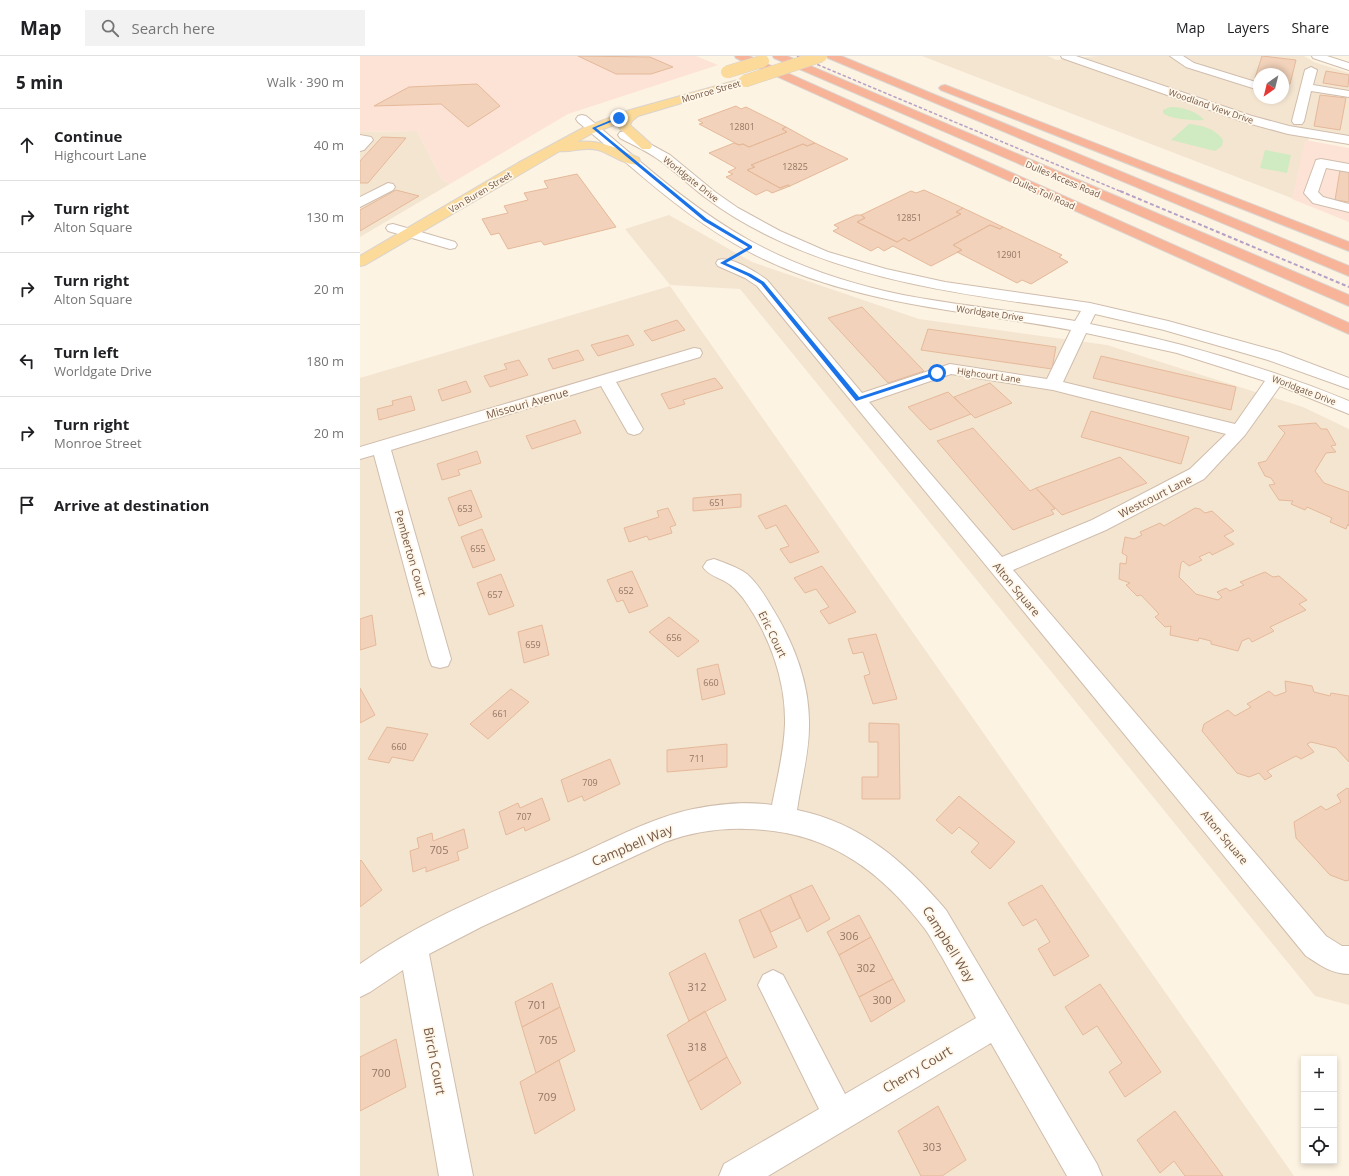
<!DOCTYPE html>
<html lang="en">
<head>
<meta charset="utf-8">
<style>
	:root { --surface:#fff; --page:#f2f2f2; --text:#202124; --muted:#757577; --line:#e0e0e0 }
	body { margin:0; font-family:"Open Sans",sans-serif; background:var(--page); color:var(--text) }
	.controls { position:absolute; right:12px; bottom:12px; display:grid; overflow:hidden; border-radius:0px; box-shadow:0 2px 6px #0003 }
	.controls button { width:36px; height:36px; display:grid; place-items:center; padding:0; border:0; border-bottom:1px solid var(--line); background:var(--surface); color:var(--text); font:20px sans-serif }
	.compass { position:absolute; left:893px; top:12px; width:36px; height:36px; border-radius:50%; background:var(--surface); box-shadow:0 2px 6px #0003; rotate:215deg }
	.stop { position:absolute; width:12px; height:12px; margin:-9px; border:3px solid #1a73e8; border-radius:50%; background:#fff }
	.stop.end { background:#1a73e8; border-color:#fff; box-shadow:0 1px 4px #0008 }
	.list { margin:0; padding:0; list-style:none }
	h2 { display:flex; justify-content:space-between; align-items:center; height:52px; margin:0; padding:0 16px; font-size:17px }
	h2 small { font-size:13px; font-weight:400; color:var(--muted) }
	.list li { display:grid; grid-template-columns:26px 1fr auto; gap:12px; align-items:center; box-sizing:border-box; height:72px; padding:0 16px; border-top:1px solid var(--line) }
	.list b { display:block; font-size:15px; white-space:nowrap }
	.list p { margin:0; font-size:13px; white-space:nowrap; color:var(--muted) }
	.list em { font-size:13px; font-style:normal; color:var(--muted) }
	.icon { flex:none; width:22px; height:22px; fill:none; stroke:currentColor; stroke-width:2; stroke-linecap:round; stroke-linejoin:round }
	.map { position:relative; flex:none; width:989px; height:1120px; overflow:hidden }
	header { display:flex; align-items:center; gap:24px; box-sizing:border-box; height:56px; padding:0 20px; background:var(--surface); border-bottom:1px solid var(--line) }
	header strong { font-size:19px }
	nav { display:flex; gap:22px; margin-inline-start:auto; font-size:14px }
	.search { width:280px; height:36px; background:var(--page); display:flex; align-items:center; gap:10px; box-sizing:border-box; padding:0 14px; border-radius:0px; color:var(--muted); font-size:15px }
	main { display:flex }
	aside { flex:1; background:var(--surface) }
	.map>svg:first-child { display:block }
	.residential { fill:#f4e5d1; fill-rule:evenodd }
	.commercial { fill:#fde3d6 }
	.green { fill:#d0eac1 }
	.building { fill:#f2d2ba; stroke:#e5b99a }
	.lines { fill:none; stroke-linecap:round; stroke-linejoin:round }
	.minor-casing { stroke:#d0bdac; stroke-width:2 }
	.major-casing { stroke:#dbd4cf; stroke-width:2 }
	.highway-casing { stroke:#dbd4cf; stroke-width:2 }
	.minor { fill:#fff; fill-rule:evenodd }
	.major { fill:#fcda99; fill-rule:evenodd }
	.highway { fill:#f8b498; fill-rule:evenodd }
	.rail-far1 { stroke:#b6a1c6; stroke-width:1.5; stroke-dasharray:3.5 2; stroke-linecap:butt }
	.rail { stroke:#b6a1c6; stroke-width:2; stroke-dasharray:4 2.5; stroke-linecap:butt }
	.major-bridge-casing { stroke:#dbd4cf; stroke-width:13; stroke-linecap:butt }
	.major-bridge { stroke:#fcda99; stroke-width:12 }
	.route { fill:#1a73e8 }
	.labels { text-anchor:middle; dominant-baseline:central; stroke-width:3.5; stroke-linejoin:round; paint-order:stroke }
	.far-street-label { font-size:9px; fill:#755948; stroke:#fff7e9 }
	.number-label { font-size:9px; fill:#947764 }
	.street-label { font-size:11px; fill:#755948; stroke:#fff7e9 }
	.near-number-label { font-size:11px; fill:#947764 }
	.near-street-label { font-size:13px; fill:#755948; stroke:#fff7e9 }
</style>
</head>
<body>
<header>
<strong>Map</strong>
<div class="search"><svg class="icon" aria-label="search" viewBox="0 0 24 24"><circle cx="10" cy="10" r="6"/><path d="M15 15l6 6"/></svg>Search here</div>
<nav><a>Map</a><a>Layers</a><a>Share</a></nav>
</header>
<main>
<aside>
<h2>5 min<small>Walk · 390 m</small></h2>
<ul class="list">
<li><svg class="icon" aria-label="ahead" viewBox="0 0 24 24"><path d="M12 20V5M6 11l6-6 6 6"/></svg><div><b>Continue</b><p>Highcourt Lane</p></div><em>40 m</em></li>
<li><svg class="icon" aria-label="right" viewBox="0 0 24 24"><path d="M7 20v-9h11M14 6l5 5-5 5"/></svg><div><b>Turn right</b><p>Alton Square</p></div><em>130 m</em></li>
<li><svg class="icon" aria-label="right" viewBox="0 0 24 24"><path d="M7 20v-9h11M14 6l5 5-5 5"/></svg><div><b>Turn right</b><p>Alton Square</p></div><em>20 m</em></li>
<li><svg class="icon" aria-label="left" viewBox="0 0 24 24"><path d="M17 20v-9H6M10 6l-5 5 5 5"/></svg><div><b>Turn left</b><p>Worldgate Drive</p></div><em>180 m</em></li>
<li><svg class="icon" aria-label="right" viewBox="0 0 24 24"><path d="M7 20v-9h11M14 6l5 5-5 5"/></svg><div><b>Turn right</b><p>Monroe Street</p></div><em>20 m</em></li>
<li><svg class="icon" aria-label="arrive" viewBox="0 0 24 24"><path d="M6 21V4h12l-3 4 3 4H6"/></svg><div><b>Arrive at destination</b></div></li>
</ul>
</aside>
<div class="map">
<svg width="989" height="1120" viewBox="0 0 989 1120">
	<rect width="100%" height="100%" fill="#fdf3e2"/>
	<path class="residential" d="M562 0H688L696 4 737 0H944L954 6 989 17V80L951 73 934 143ZM899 18H923V42H899Z
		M57 75 82 124 90 128 0 181V76Z
		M309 159 392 206 559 263 747 289 943 351 989 373V949L955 940 380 233 310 229 265 173Z
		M310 230 934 1120H0V322Z"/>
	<path class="commercial" d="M0 0H336L358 9 208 58 90 128 82 124 57 75 0 76Z
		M945 84 989 92V166L932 143Z"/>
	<path class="green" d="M810 51C820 50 839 56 844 64 835 65 809 63 803 57V54Z
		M829 68C841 69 856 73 863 84L862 90 855 95 811 84Z
		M905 94 931 99 927 117 900 112Z"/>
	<path class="building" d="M218 0 290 1 313 11 291 18H256Z
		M902 0 936 4 930 28 923 27V18H899V23L895 22Z
		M966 15 989 19 988 31 963 27Z
		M117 28 140 50 108 71 81 48 14 50 49 31Z
		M960 39 986 42 980 74 954 70Z
		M376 50 381 53 386 51 426 71 422 73 427 76 389 91 383 88 379 89 339 68 343 67 338 64Z
		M426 71 455 87 447 90 443 88 391 109 395 111 387 114 420 132 428 129 430 130 412 137 407 134 396 139 366 121 373 118 368 116 376 112 349 97 374 87 379 89 383 88 389 91 427 76 422 73Z
		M22 81 46 82 8 127H0V105Z
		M455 87 488 103 430 130 428 129 420 132 387 114 395 111 391 109 443 88 447 90Z
		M980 114 989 116V146L975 144Z
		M217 118 256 171 184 189 181 185 148 193 139 177 131 179 122 163 148 157 144 150 168 144 164 137 188 132 184 125Z
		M36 134 59 140 0 175V154Z
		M564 134 603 152 596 156 601 158 549 185 544 182 537 186 497 166 505 162 501 159 551 135 556 137Z
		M603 152 643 171 640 173 630 169 593 189 602 194 571 210 533 190 524 195 518 191 511 195 473 175 479 172 474 169 496 159H501L505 162 497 166 537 186 544 182 549 185 601 158 596 156Z
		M630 169 640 173 643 171 702 199 699 201 708 206 671 228 662 224 657 227 597 196 602 194 593 189Z
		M502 251 564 315 528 327 468 262Z
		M317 264 325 274 292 285 284 275Z
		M568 273 696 291 692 313 561 294Z
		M268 279 274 289 238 300 231 289Z
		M218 294 224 304 193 313 188 303Z
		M741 300 876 331 871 354 733 322Z
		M159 304 168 319 130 331 124 320 147 313 144 308Z
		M355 322 363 332 323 344 325 348 309 353 301 338Z
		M106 325 111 336 82 345 78 334Z
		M630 327 652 347 615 362 594 341Z
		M588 336 611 358 570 374 548 351Z
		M51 340 55 354 19 364 17 353 33 349 32 345Z
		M731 355 829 381 821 408 721 381Z
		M215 364 221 377 172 393 166 380Z
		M956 367 961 373H967L976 389 971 390 976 396 966 397 955 415 964 427 989 436V470L988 468 986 473 970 466 972 462 947 451 945 454 931 448 933 445 919 444 909 429 915 428 911 422 905 420 898 407 906 405 925 377 918 370Z
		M613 372 670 435 676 432 695 453 691 454 694 458 653 474 577 385Z
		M117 395 121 407 98 414 100 419 82 424 77 408Z
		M760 401 787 427 702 459 676 432Z
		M111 434 122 461 99 470 88 442Z
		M381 438V451L333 455V442Z
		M426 449 459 496 430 507 420 493 429 490 416 469 406 473 398 460Z
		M308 452 316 469 310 471 312 477 289 484 287 480 269 486 264 472 299 461 297 455Z
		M835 452 840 453 845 457 852 455 874 475 864 480 874 488 852 499 850 496 839 501 842 504 829 510 823 505 821 507 819 521 836 538 858 544 862 541 857 536 866 532 870 535 884 529 880 526 905 516 913 521 919 520 947 544 939 548 946 554 910 571 914 575 892 586 889 582 882 585 878 595 851 588V585L839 582 838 585 810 579 811 570 805 571 795 561 799 558 781 539 777 540 766 529 770 527 759 523 760 507 766 508 767 500 762 497 765 481 774 483 782 479 780 476 800 467 804 470Z
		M122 473 135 504 113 512 101 481Z
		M462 510 496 556 469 568 460 555 469 551 456 533 445 537 434 522Z
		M272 515 288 550 269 557 263 544 257 546 247 524Z
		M141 518 154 550 129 559 117 527Z
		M12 559 16 589 0 594V563Z
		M309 561 339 585 318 601 289 576Z
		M182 569 189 599 164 607 158 576Z
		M516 578 537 643 513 648 504 620 510 618 503 596 493 598 488 583Z
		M358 608 365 638 342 644 337 613Z
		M925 625 952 630 954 636 970 640 971 637 989 640V706L976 692 951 686 947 688 954 696 941 703 936 700 907 715 912 720 905 724 899 717 889 721 877 717 842 675 844 668 868 654 875 660 891 651 887 648 909 635 915 640 926 636Z
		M0 632 15 659 0 667Z
		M151 633 169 646 128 683 110 668Z
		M509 667 539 668 540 743H502V721H518V686H509Z
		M27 671 68 678 53 705 32 701 29 707 8 703Z
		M367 688V711L307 716V694Z
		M250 703 260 728 224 745 222 740 208 746 201 724Z
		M987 732 989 733V824L986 825 970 819 936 782 934 766 961 750 966 754 981 746 977 739Z
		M599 740 655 786 630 813 611 796 619 787 599 771 592 778 576 764Z
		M182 742 190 764 165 775 164 771 146 779 139 756 158 747 160 752Z
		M104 773 108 792 97 796 99 804 66 816V811L53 816 50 795 59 792 57 782 72 777 73 785Z
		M1 804 22 834 0 851V805Z
		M452 829 470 863 447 876 430 839Z
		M682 829 729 900 694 920 678 893 690 886 676 863 663 870 648 847Z
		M430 839 440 862 411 876 400 854Z
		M400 854 417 891 394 902 379 864Z
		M499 859 511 881 479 899 467 876Z
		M511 881 533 923 499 941 479 899Z
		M345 897 366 944 329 965 309 917Z
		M533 923 545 945 511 966 499 941Z
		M192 927 200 951 162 971 155 946Z
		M740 928 801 1016 765 1041 749 1016 762 1007 737 970 723 979 705 951Z
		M200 951 215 995 176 1017 162 971Z
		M345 955 367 1001 328 1026 307 979Z
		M36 983 46 1031 0 1055V1001Z
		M367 1001 381 1027 341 1054 328 1026Z
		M199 1004 215 1054 175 1078 160 1026Z
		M578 1050 606 1104 582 1120H561L538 1075Z
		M815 1055 863 1120H825L814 1105 800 1117 777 1084Z"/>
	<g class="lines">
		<defs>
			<path id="minor" d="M701 0H716L892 60 929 70 989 80V88L928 78 884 66 702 2Z
				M810 0H823L834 7 899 27V34L826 11Z
				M952 0H967L989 7V14L953 2Z
				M951 11 957 14 953 29 989 35V41L951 35 944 65 942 68H934L932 65 945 14Z
				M222 59 226 60C278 103 328 150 387 183 435 210 489 228 543 239 600 250 658 255 715 265L721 255C615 240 508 228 411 181 388 170 366 157 346 142 331 131 317 117 302 106 289 96 273 89 260 82L258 79 260 76H268L310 99 355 136 378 152 420 175 468 196 526 213 585 226 730 247 808 265 920 296 989 322V333L908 304 804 274 735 258 730 268C819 285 905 311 989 345V358L920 330 885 379 844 423 746 474 653 514 966 880 982 890H989V918C972 918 960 909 946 900L397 230 385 222 358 210 356 207 358 204C371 200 396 216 407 224L502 337 590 308 687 323 711 274C597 253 478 248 375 188 318 155 269 108 218 66L216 63 218 60ZM726 277 817 297 905 325 875 368 703 326ZM591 318 693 334 866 378 830 413 732 464 642 501 509 346Z
				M0 79 11 81 13 84 4 94 0 95Z
				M961 103 989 108V116L966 112 958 136 963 141 989 148V156L953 147 944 137 955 107 956 104Z
				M28 127 33 128 35 131 33 134 0 151V141Z
				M33 168 95 186 97 189 95 192 90 193 28 175 26 172 28 169Z
				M334 292 340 293 342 297 340 301 256 326 283 373 280 377 274 379 268 377 241 330 31 394 91 603 88 610 80 612 72 610 69 603 14 399 0 403V391Z
				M354 503C365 507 377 511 387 518 397 527 404 538 411 550 433 585 450 627 449 670 449 698 441 726 437 754 501 767 545 806 586 854L737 1108 742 1120H707L631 987 408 1120H359L364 1108 459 1053 403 939 398 929 403 919 413 914 423 919 485 1038 616 962C605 942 593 921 582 901 576 892 571 881 565 873 518 811 464 774 385 773 358 772 330 777 305 786L121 871 69 898 113 1120H79L43 914 10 936 0 941V908C65 862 140 833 213 801 251 784 291 762 333 753 358 748 387 745 412 749 417 723 424 696 425 668 426 624 409 578 383 542 378 536 373 530 366 526 358 521 348 519 343 511L347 505Z"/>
			<path id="major" d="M385 22 389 23 391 25 389 27 278 60 272 65 270 69 290 87 292 90 290 93H282L260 73 258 70 259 67 231 78 217 86C239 83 259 93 279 102L280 105 279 108C266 111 250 97 238 94 224 90 211 97 200 95L5 209 0 210V200L158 107 223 72 270 54Z"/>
			<path id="highway" d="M375 0H389L989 267V278L376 2Z
				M413 0H427L989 239V250L414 2Z
				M467 0H481L989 210V220L468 2Z
				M585 29 989 186V195L581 34 579 32 581 30Z"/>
		</defs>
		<use href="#minor" class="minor-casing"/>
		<use href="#major" class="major-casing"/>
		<use href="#highway" class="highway-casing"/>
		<use href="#minor" class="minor"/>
		<use href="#major" class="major"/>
		<use href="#highway" class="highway"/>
		<path class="rail-far1" d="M437 0 762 136"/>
		<path class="rail" d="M760 135 989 231"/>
		<defs>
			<path id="major-bridge" d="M367 16 403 5
				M385 25 461 0"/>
		</defs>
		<use href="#major-bridge" class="major-bridge-casing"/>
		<use href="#major-bridge" class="major-bridge"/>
	</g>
	<path class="route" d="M258 61 261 62 236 72 347 163 392 190V192L366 207 391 218 404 226 499 341 575 316H579V318L496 345 401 228 388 220 360 207 388 191 344 165 232 72Z"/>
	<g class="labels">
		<g class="far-street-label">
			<text transform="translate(351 35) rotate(-16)">Monroe Street</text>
			<text transform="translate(851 50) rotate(19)">Woodland View Drive</text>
			<text transform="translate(331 123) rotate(38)">Worldgate Drive</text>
			<text transform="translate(703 123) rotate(23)">Dulles Access Road</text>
			<text transform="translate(120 136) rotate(-31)">Van Buren Street</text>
			<text transform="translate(684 137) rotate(24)">Dulles Toll Road</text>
			<text transform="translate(630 257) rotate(8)">Worldgate Drive</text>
			<text transform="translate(629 319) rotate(8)">Highcourt Lane</text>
			<text transform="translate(944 334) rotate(21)">Worldgate Drive</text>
		</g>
		<g class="number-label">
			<text x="382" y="70">12801</text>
			<text x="435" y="110">12825</text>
			<text x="549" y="161">12851</text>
			<text x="649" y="198">12901</text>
			<text x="357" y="446">651</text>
			<text x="105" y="452">653</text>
			<text x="118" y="492">655</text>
			<text x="266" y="534">652</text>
			<text x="135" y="538">657</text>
			<text x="314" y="581">656</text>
			<text x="173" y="588">659</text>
			<text x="351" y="626">660</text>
			<text x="140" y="657">661</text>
			<text x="39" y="690">660</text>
			<text x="337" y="702">711</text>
			<text x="230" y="726">709</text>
			<text x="164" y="760">707</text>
		</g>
		<g class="street-label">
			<text transform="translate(167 347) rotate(-16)">Missouri Avenue</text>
			<text transform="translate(795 440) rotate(-27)">Westcourt Lane</text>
			<text transform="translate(51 497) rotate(74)">Pemberton Court</text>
			<text transform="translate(657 533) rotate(50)">Alton Square</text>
			<text transform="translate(413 578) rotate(64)">Eric Court</text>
			<text transform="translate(865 781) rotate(50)">Alton Square</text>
		</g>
		<g class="near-number-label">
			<text x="79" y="793">705</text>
			<text x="489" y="879">306</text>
			<text x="506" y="911">302</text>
			<text x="337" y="930">312</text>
			<text x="522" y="943">300</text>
			<text x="177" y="948">701</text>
			<text x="188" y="983">705</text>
			<text x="337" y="990">318</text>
			<text x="21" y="1016">700</text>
			<text x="187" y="1040">709</text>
			<text x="572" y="1090">303</text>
		</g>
		<g class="near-street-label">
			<text transform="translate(272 789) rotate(-23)">Campbell Way</text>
			<text transform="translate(589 888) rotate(58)">Campbell Way</text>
			<text transform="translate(75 1005) rotate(79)">Birch Court</text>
			<text transform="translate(557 1013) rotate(-31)">Cherry Court</text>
		</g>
	</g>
</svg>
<div class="controls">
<button>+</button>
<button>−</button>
<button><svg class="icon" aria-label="locate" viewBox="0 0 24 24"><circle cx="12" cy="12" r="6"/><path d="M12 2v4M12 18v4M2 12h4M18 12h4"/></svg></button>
</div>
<svg class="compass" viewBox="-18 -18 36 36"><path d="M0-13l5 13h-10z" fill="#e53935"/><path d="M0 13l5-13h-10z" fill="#757577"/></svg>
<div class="stop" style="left:577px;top:317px"></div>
<div class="stop end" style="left:259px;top:62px"></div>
</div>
</main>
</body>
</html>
